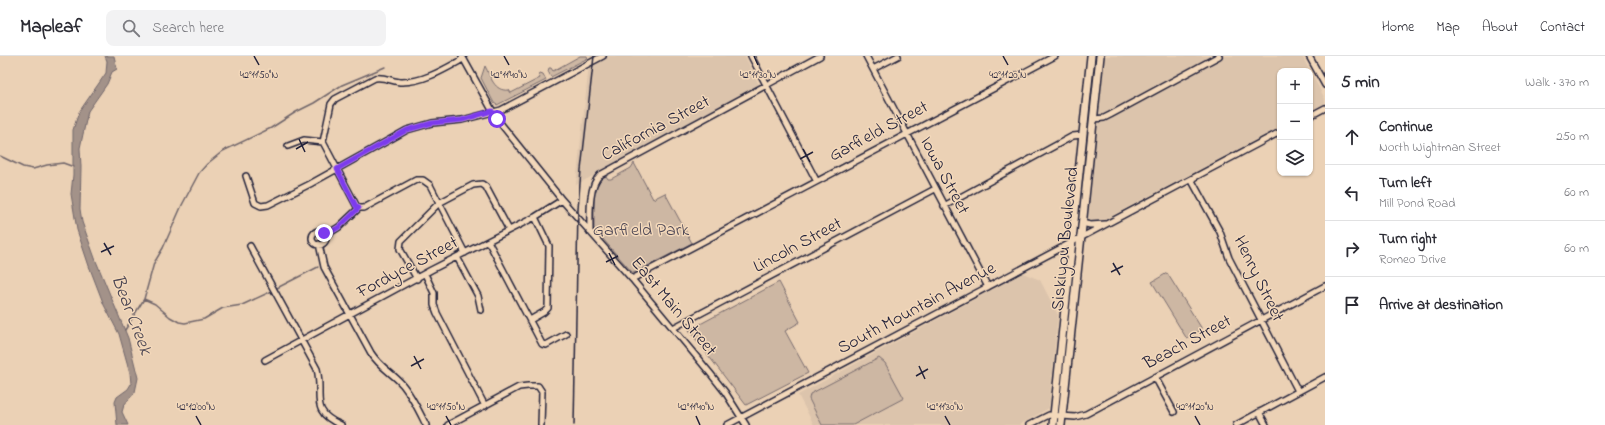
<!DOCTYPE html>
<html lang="en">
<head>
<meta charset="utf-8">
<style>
	:root { --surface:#fff; --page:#f2f2f3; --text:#2b2b33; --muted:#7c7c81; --line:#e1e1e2 }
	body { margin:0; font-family:"Indie Flower",sans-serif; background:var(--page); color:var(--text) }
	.controls { position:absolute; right:12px; top:12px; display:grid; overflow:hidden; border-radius:8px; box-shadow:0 1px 3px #0004 }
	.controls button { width:36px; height:36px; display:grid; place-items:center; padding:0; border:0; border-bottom:1px solid var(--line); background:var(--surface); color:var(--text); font:20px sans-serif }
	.stop { position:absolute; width:12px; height:12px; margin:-9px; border:3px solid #7c3aed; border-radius:50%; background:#fff }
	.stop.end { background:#7c3aed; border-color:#fff; box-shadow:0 1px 4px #0008 }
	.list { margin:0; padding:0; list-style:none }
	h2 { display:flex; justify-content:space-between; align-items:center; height:52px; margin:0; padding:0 16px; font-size:17px }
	h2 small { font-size:13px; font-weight:400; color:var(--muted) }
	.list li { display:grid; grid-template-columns:26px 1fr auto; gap:12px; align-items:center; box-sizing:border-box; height:56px; padding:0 16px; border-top:1px solid var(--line) }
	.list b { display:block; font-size:15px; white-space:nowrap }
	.list p { margin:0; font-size:13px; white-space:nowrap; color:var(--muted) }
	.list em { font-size:13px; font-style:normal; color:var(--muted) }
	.icon { flex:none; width:22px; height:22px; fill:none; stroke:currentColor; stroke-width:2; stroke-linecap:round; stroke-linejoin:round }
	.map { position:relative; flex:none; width:1325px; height:369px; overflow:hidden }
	header { display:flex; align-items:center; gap:24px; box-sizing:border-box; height:56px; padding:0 20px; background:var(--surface); border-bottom:1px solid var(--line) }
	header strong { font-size:19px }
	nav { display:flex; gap:22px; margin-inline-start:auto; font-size:14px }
	.search { width:280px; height:36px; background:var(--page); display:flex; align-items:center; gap:10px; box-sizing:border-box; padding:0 14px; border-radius:8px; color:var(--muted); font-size:15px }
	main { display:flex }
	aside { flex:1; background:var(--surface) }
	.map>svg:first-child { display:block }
	.built { fill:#dcc4ac }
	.green { fill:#cdb7a3; stroke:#786c6f }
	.water { fill:#a39289; stroke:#6f656a }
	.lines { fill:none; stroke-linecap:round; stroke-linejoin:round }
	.stream { stroke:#6f656a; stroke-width:1.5 }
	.minor-casing { stroke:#22223b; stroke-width:8 }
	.major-casing { stroke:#22223b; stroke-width:10 }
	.minor { stroke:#f3d8ba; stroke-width:5 }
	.major { stroke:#f3d8ba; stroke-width:7 }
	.rail { stroke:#22223b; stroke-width:1.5 }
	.route { stroke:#7c3aed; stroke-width:5 }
	.ticks { fill:none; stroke:#22223b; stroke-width:1.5 }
	.labels { text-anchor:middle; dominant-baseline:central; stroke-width:3; stroke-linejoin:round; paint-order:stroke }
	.street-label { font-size:18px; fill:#22223b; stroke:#f3d8ba }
	.park-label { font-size:18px; fill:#4d4755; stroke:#f3d8ba }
	.water-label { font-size:19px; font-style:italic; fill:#494452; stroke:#f3d8ba }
	.ticks-label { font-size:10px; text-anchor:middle; fill:#22223b; stroke:#f3d8ba; stroke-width:3; stroke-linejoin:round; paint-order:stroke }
</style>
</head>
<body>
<header>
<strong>Mapleaf</strong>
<div class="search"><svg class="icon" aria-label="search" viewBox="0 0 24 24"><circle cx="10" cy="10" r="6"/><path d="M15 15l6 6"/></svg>Search here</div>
<nav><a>Home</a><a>Map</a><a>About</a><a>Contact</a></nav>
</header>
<main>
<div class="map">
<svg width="1325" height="369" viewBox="0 0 1325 369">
	<rect width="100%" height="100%" fill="#ebd1b5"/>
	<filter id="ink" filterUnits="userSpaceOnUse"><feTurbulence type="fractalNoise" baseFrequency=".025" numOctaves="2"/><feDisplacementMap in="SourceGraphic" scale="8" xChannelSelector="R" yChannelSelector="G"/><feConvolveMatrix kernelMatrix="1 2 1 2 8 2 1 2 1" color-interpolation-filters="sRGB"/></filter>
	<g filter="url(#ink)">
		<path class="built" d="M590 0H745L759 29 576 129Z
			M1105 0H1302L1310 15H1280V71L1100 166 1092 167 1086 163Z
			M1310 15 1325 43V47L1310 55Z
			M1023 217 1040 224 1058 259 1049 352 1019 369H814L798 339Z"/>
		<path class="green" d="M580 0H587L588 2 551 21 548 15 549 12H551L553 15Z
			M485 10C491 21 494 36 509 34L511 37 540 22 538 18 540 17 543 18 546 24 497 49 494 47 481 22Z
			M634 107 653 143 665 137 692 187 634 217 632 216 594 173V134C597 128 599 123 606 120L608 123H611L631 112Z
			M1167 217 1202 273 1187 283 1152 226Z
			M779 226 800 266 785 275 808 317 746 349 689 274Z
			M879 302 885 307 904 342 853 369H822L809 343 810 338Z"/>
		<path class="water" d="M105 0H114L117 13 112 16 107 28 88 55 80 92 81 111 80 153 82 166 96 205 128 282 138 322 135 336 124 349 122 356 128 369H117L115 346 117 341 128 333 131 328 130 317 119 278 104 249 89 210 77 174 71 138 73 119V74L79 56 106 17 107 5Z"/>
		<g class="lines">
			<path class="stream" d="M0 100 23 111 33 113 47 109 63 107 74 111
				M277 232 318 211
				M144 243 155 248 170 261 179 266 185 267 204 263 223 252 242 249 270 236
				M125 274 144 243 154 207 163 192 182 149 199 117 207 108 223 95 271 72 296 56 314 47 342 29 385 11"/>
			<defs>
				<path id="minor" d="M462 0 497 63 562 144 632 223 710 317 725 336 746 369
					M751 0 816 124
					M866 0 988 231
					M1309 0 1325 29
					M463 3C445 13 424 26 402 26 393 26 384 20 375 22L335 43 331 48 323 86 356 149 359 152H364L416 124H423L430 129 465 197
					M873 13 898 0
					M1310 60 1325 52
					M1094 63 1104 62 1110 59 1219 0
					M288 90 304 84 323 86
					M246 120 255 147 261 150 268 149 310 128 407 74 432 67 462 64 501 54 603 0
					M1191 123 1220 176 1229 202 1298 335
					M944 150 1073 80 1083 79
					M1082 167 1090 169 1105 168
					M312 182a7 7 0 1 1 14 0a7 7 0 1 1-14 0Z
					M590 176C590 160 588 130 600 119L820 0
					M326 179 339 171 359 152
					M488 185 542 288 546 289 566 278
					M319 188 324 211 371 297C380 311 392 317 402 328 412 340 419 355 426 369
					M250 190 317 313C324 340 308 355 341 369
					M457 201 478 240 481 254
					M425 218 434 237V249L437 257 485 350
					M417 223 400 193 401 185 439 147 473 129 482 128 486 131 509 174
					M632 223 1055 0
					M530 264 544 256 548 252 549 190 535 161
					M673 272 935 133
					M265 304 431 214 535 161 562 144
					M1155 321 1174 356
					M1259 356 1266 369
					M448 369 519 331 528 330H538L542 336 541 369
					M727 369 1280 76
					M1029 369 1049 359 1075 361 1086 358 1325 230
					M1236 369 1325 321"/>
				<path id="major" d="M1053 369 1091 0
					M1061 369 1100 0"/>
			</defs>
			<use href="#minor" class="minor-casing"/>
			<use href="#major" class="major-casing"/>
			<use href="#minor" class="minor"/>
			<use href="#major" class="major"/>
			<path class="rail" d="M574 369 578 153 581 114 594 0"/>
		</g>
	</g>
	<g class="lines" filter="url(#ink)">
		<path class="route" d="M324 177 326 179 339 171 359 152 356 150 337 113 407 74 432 67 462 64 492 55 497 63"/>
	</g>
	<path class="ticks" d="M254 0 259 9M504 0 509 9M754 0 758 9M1003 0 1008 9M299 83 305 96M296 93 308 86M803 93 810 106M800 103 813 96M104 187 111 199M101 196 114 190M609 197 615 209M606 206 618 200M1113 207 1120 219M1111 216 1123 210M414 300 421 313M411 310 424 303M919 310 925 323M916 320 928 313M196 360 201 369M446 360 451 369M696 360 700 369M945 360 950 369M1195 360 1200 369"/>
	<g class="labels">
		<g class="street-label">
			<text transform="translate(656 73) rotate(-28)">California Street</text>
			<text transform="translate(879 76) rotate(-28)">Garfield Street</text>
			<text transform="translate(944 120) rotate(62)">Iowa Street</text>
			<text transform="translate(1066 183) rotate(-84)">Siskiyou Boulevard</text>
			<text transform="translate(798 190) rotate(-28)">Lincoln Street</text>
			<text transform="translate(408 212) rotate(-28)">Fordyce Street</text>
			<text transform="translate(1258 223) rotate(64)">Henry Street</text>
			<text transform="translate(673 251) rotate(50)">East Main Street</text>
			<text transform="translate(917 253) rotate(-28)">South Mountain Avenue</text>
			<text transform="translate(1188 287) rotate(-28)">Beach Street</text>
		</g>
		<g class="park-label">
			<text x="641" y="175">Garfield Park</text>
		</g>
		<g class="water-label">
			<text transform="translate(131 259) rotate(69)">Bear Creek</text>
		</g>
	</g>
	<g class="ticks-label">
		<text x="259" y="22">42°11'50"N</text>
		<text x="509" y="22">42°11'40"N</text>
		<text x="758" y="22">42°11'30"N</text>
		<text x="1008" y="22">42°11'20"N</text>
		<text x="196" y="354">42°12'00"N</text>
		<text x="446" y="354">42°11'50"N</text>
		<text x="696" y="354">42°11'40"N</text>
		<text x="945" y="354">42°11'30"N</text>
		<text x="1195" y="354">42°11'20"N</text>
	</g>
</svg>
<div class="controls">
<button>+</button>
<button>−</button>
<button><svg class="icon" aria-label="layers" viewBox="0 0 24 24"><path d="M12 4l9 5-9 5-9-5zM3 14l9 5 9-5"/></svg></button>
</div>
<div class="stop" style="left:497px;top:63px"></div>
<div class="stop end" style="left:324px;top:177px"></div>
</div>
<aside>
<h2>5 min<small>Walk · 370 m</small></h2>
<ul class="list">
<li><svg class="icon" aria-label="ahead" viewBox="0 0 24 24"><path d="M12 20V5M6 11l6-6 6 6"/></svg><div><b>Continue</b><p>North Wightman Street</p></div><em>250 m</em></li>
<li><svg class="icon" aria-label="left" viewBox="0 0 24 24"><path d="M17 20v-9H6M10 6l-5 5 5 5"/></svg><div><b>Turn left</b><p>Mill Pond Road</p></div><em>60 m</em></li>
<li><svg class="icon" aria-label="right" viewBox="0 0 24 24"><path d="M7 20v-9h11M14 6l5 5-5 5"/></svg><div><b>Turn right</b><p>Romeo Drive</p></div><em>60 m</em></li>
<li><svg class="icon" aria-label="arrive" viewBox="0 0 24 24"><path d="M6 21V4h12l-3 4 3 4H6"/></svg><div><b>Arrive at destination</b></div></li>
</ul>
</aside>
</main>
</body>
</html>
